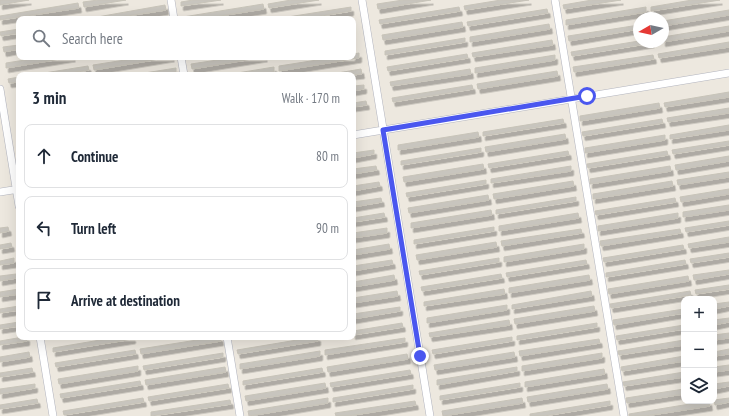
<!DOCTYPE html>
<html lang="en">
<head>
<meta charset="utf-8">
<style>
	:root { --surface:#fff; --page:#f6f6f7; --text:#1f2937; --muted:#747a83; --line:#e0e1e3 }
	body { margin:0; font-family:"PT Sans Narrow",sans-serif; background:var(--page); color:var(--text) }
	.controls { position:absolute; right:12px; bottom:12px; display:grid; overflow:hidden; border-radius:8px; box-shadow:0 4px 16px #0002 }
	.controls button { width:36px; height:36px; display:grid; place-items:center; padding:0; border:0; border-bottom:1px solid var(--line); background:var(--surface); color:var(--text); font:20px sans-serif }
	.compass { position:absolute; left:633px; top:12px; width:36px; height:36px; border-radius:50%; background:var(--surface); box-shadow:0 4px 16px #0002; rotate:261deg }
	.stop { position:absolute; width:12px; height:12px; margin:-9px; border:3px solid #4a57ef; border-radius:50%; background:#fff }
	.stop.end { background:#4a57ef; border-color:#fff; box-shadow:0 1px 4px #0008 }
	.list { margin:0; padding:0; list-style:none }
	h2 { display:flex; justify-content:space-between; align-items:center; height:52px; margin:0; padding:0 16px; font-size:17px }
	h2 small { font-size:13px; font-weight:400; color:var(--muted) }
	.list li { display:grid; grid-template-columns:26px 1fr auto; gap:12px; align-items:center; box-sizing:border-box; height:64px; margin:0 8px 8px; padding:0 8px; border:1px solid var(--line); border-radius:8px }
	.list b { display:block; font-size:15px; white-space:nowrap }
	.list em { font-size:13px; font-style:normal; color:var(--muted) }
	.icon { flex:none; width:22px; height:22px; fill:none; stroke:currentColor; stroke-width:2; stroke-linecap:round; stroke-linejoin:round }
	.map { position:relative; flex:none; width:729px; height:416px; overflow:hidden }
	.search { position:absolute; background:var(--surface); box-shadow:0 4px 16px #0002; left:16px; top:16px; width:340px; height:44px; display:flex; align-items:center; gap:10px; box-sizing:border-box; padding:0 14px; border-radius:8px; color:var(--muted); font-size:15px }
	.panel { position:absolute; background:var(--surface); box-shadow:0 4px 16px #0002; left:16px; top:72px; width:340px; height:268px; border-radius:8px }
	.map>svg:first-child { display:block }
	.building { fill:#c8c5be; stroke:#c8c4b9; filter:url(#shadow) }
	.lines { fill:none; stroke-linecap:round; stroke-linejoin:round }
	.lane-casing { stroke:#b2b4be; stroke-width:8 }
	.lane { stroke:#fff; stroke-width:7 }
	.route { stroke:#4a57ef; stroke-width:5 }
</style>
</head>
<body>
<div class="map">
<svg width="729" height="416" viewBox="0 0 729 416">
	<defs>
		<filter id="shadow"><feDropShadow dx="2.5" dy="4.5" stdDeviation="0" flood-color="#0004"/></filter>
	</defs>
	<rect width="100%" height="100%" fill="#ede8df"/>
	<path class="building" d="M0 0H29L0 5Z
		M98 0H126L84 7 83 2Z
		M193 0H221L181 6V2Z
		M291 0H319L269 8 268 4Z
		M403 0H431L378 9 377 4Z
		M501 0H529L465 10 464 6Z
		M592 0H621L564 9 563 5Z
		M692 0H720L651 11V7Z
		M78 3 79 8 0 20V16Z
		M263 4 264 9 201 19H184L183 17Z
		M165 5 166 10 108 19H86Z
		M351 7V11L304 19H275Z
		M459 7 460 11 380 24 379 20Z
		M646 7V12L566 25V20Z
		M547 9 548 13 468 26 467 22Z
		M729 10V15L663 26V21Z
		M462 22 463 27 383 40 382 35Z
		M549 24 550 29 470 42V37Z
		M639 25V29L569 41 568 36Z
		M729 26V31L663 42V37Z
		M19 29V33L1 36 0 32Z
		M465 38V42L385 55V51Z
		M552 40 553 45 473 57 472 53Z
		M639 41V42H651L652 43 572 56 571 52Z
		M729 42V47L659 58 658 54Z
		M19 45V49L4 52 3 47Z
		M359 53V58L279 71V66L336 57H353V54Z
		M467 54 468 58 388 71 387 67Z
		M555 55V60L475 73V68Z
		M653 55 654 59 574 72 573 67Z
		M44 57H73L6 68V63Z
		M144 57H172L94 70 93 65Z
		M237 57H265L192 69 191 64Z
		M88 66 89 70 61 75H32Z
		M274 67V72L253 75H225Z
		M176 68V72L160 75H132Z
		M361 69 362 74 353 75H326Z
		M470 69 471 74 391 86 390 82Z
		M557 71 558 76 478 89 477 84Z
		M19 77V82L9 83 8 79Z
		M364 85V89L353 91V86Z
		M472 85 473 89 393 102 392 98Z
		M729 92V97L665 107 664 103Z
		M366 101 367 105 353 107V103Z
		M659 103 660 108 580 121V116Z
		M729 108V113L668 122 667 118Z
		M563 119 564 123 483 136V132Z
		M662 119 663 123 583 136 582 132Z
		M729 125V130L670 139V135Z
		M478 132 479 137 398 150V145Z
		M565 134 566 139 486 152 485 147Z
		M665 135V140L585 153V148Z
		M729 141V145L673 154 672 150Z
		M481 148V152L401 165V161Z
		M374 150V154L353 158V153Z
		M568 151 569 155 489 168 488 164Z
		M667 151 668 155 588 168 587 164Z
		M729 156V161L676 170 675 165Z
		M483 164 484 169 404 182 403 177Z
		M376 166 377 170 353 174V169Z
		M571 166V171L491 183V179Z
		M670 166 671 171 590 184V179Z
		M729 172V177L678 185 677 180Z
		M486 180V184L407 197 406 193Z
		M573 181 574 186 494 199 493 194Z
		M672 181 673 186 593 199V194Z
		M379 182 380 186 353 191V186Z
		M729 189V194L681 202 680 197Z
		M488 195 489 200 409 213 408 208Z
		M576 197V201L496 214V210Z
		M381 198 382 202 353 207V202Z
		M675 198 676 202 596 215 595 211Z
		M729 205V210L683 217V212Z
		M491 210 492 215 411 228V223Z
		M384 213 385 217 353 222V218Z
		M578 213 579 218 499 231V226Z
		M678 213V218L598 231V226Z
		M729 221V225L686 232 685 228Z
		M8 227 9 231 0 233V228Z
		M494 227V231L414 244V240Z
		M387 228V233L353 238V233Z
		M581 229 582 233 502 246 501 241Z
		M680 229 681 233 601 246 600 241Z
		M729 237V242L689 248 688 244Z
		M496 242 497 247 417 260 416 255Z
		M11 243 12 247 0 249V245Z
		M389 244 390 249 353 255V250Z
		M584 244V249L504 262V257Z
		M683 245 684 249 604 262 603 258Z
		M729 253V257L691 263 690 259Z
		M14 258V263L0 265V261Z
		M499 258V262L420 275 419 271Z
		M392 260 393 264 353 271V266Z
		M586 260 587 264 507 277 506 273Z
		M685 260 686 264 606 277V273Z
		M729 270V274L694 280 693 275Z
		M16 274 17 278 0 281V276Z
		M501 274 502 278 422 291 421 287Z
		M394 275 395 280 353 287V282Z
		M589 275 590 280 509 293V288Z
		M688 276 689 281 609 294 608 289Z
		M729 285V289L696 294 695 290Z
		M19 289V294L0 297V292Z
		M504 289 505 294 424 306V302Z
		M397 291 398 296 353 303V298Z
		M591 291 592 296 512 309V305Z
		M690 291 691 295 611 308 610 304Z
		M729 302V306L714 309V304Z
		M507 305V310L427 323V318Z
		M19 306V310L0 313V309Z
		M594 306 595 311 515 324 514 319Z
		M400 307V311L353 319V314Z
		M684 309V313L614 325 613 320Z
		M729 318V322L714 325V320Z
		M509 320 510 325 430 337 429 333Z
		M19 322V326L0 329V325Z
		M402 323 403 327 353 335V331Z
		M597 323V327L517 340V336Z
		M684 325V329L617 340 616 336Z
		M729 333V338L714 340V335Z
		M23 337H27V341L0 345V341Z
		M118 337H133V339L53 352V348Z
		M216 337H220L221 341 141 354 140 349Z
		M315 337H318V341L238 354 237 350Z
		M512 337V341L433 354 432 350Z
		M405 338V342L325 355V350Z
		M599 339 600 343 520 356 519 351Z
		M684 340V345L619 355 618 351Z
		M729 349V354L714 356V352Z
		M135 350 136 354 56 367 55 363Z
		M320 351V356L240 369V364Z
		M29 352 30 357 0 362V357Z
		M514 352 515 357 435 370 434 365Z
		M223 353V357L144 370 143 366Z
		M602 353V358L522 371V366Z
		M407 354 408 359 328 372 327 367Z
		M684 356V361L622 371 621 367Z
		M729 365V370L714 372V367Z
		M138 366V371L59 384 58 379Z
		M225 367 226 372 146 385 145 380Z
		M517 367V371L437 385V380Z
		M32 368 33 372 0 377V373Z
		M322 368 323 372 243 385V381Z
		M604 369 605 374 525 387V382Z
		M410 370 411 374 331 387 330 383Z
		M684 372V377L624 386 623 382Z
		M140 381 141 385 61 398 60 394Z
		M729 382V386L714 389V384Z
		M325 383 326 388 246 401 245 396Z
		M520 383V387L440 400V396Z
		M35 384V388L0 394V389Z
		M228 384 229 388 149 401 148 397Z
		M607 384 608 389 528 402 527 397Z
		M413 385V389L333 402V398Z
		M684 389V394L627 403 626 398Z
		M143 398 144 402 64 415 63 411Z
		M328 398V403L249 416 248 411Z
		M522 398 523 403 443 416 442 411Z
		M729 398V402L715 405 714 400Z
		M37 399 38 403 0 409V405Z
		M230 400 231 404 151 416V412Z
		M415 401 416 405 348 416H336L335 413Z
		M610 401V405L544 416H530V414Z
		M708 401H709L710 406 645 416H629V414Z"/>
	<g class="lines">
		<defs>
			<path id="lane" d="M171 0 174 19
				M362 0 430 416
				M555 0 624 416
				M181 57 184 75
				M0 89 19 206
				M353 135 729 73
				M0 192 19 189
				M40 337 53 416
				M227 337 240 416"/>
		</defs>
		<use href="#lane" class="lane-casing"/>
		<use href="#lane" class="lane"/>
	</g>
	<g class="lines">
		<path class="route" d="M420 356 383 130 587 96"/>
	</g>
</svg>
<div class="controls">
<button>+</button>
<button>−</button>
<button><svg class="icon" aria-label="layers" viewBox="0 0 24 24"><path d="M12 4l9 5-9 5-9-5zM3 14l9 5 9-5"/></svg></button>
</div>
<svg class="compass" viewBox="-18 -18 36 36"><path d="M0-13l5 13h-10z" fill="#e53935"/><path d="M0 13l5-13h-10z" fill="#747a83"/></svg>
<div class="stop" style="left:587px;top:96px"></div>
<div class="stop end" style="left:420px;top:356px"></div>
<div class="search"><svg class="icon" aria-label="search" viewBox="0 0 24 24"><circle cx="10" cy="10" r="6"/><path d="M15 15l6 6"/></svg>Search here</div>
<section class="panel">
<h2>3 min<small>Walk · 170 m</small></h2>
<ul class="list">
<li><svg class="icon" aria-label="ahead" viewBox="0 0 24 24"><path d="M12 20V5M6 11l6-6 6 6"/></svg><div><b>Continue</b></div><em>80 m</em></li>
<li><svg class="icon" aria-label="left" viewBox="0 0 24 24"><path d="M17 20v-9H6M10 6l-5 5 5 5"/></svg><div><b>Turn left</b></div><em>90 m</em></li>
<li><svg class="icon" aria-label="arrive" viewBox="0 0 24 24"><path d="M6 21V4h12l-3 4 3 4H6"/></svg><div><b>Arrive at destination</b></div></li>
</ul>
</section>
</div>
</body>
</html>
